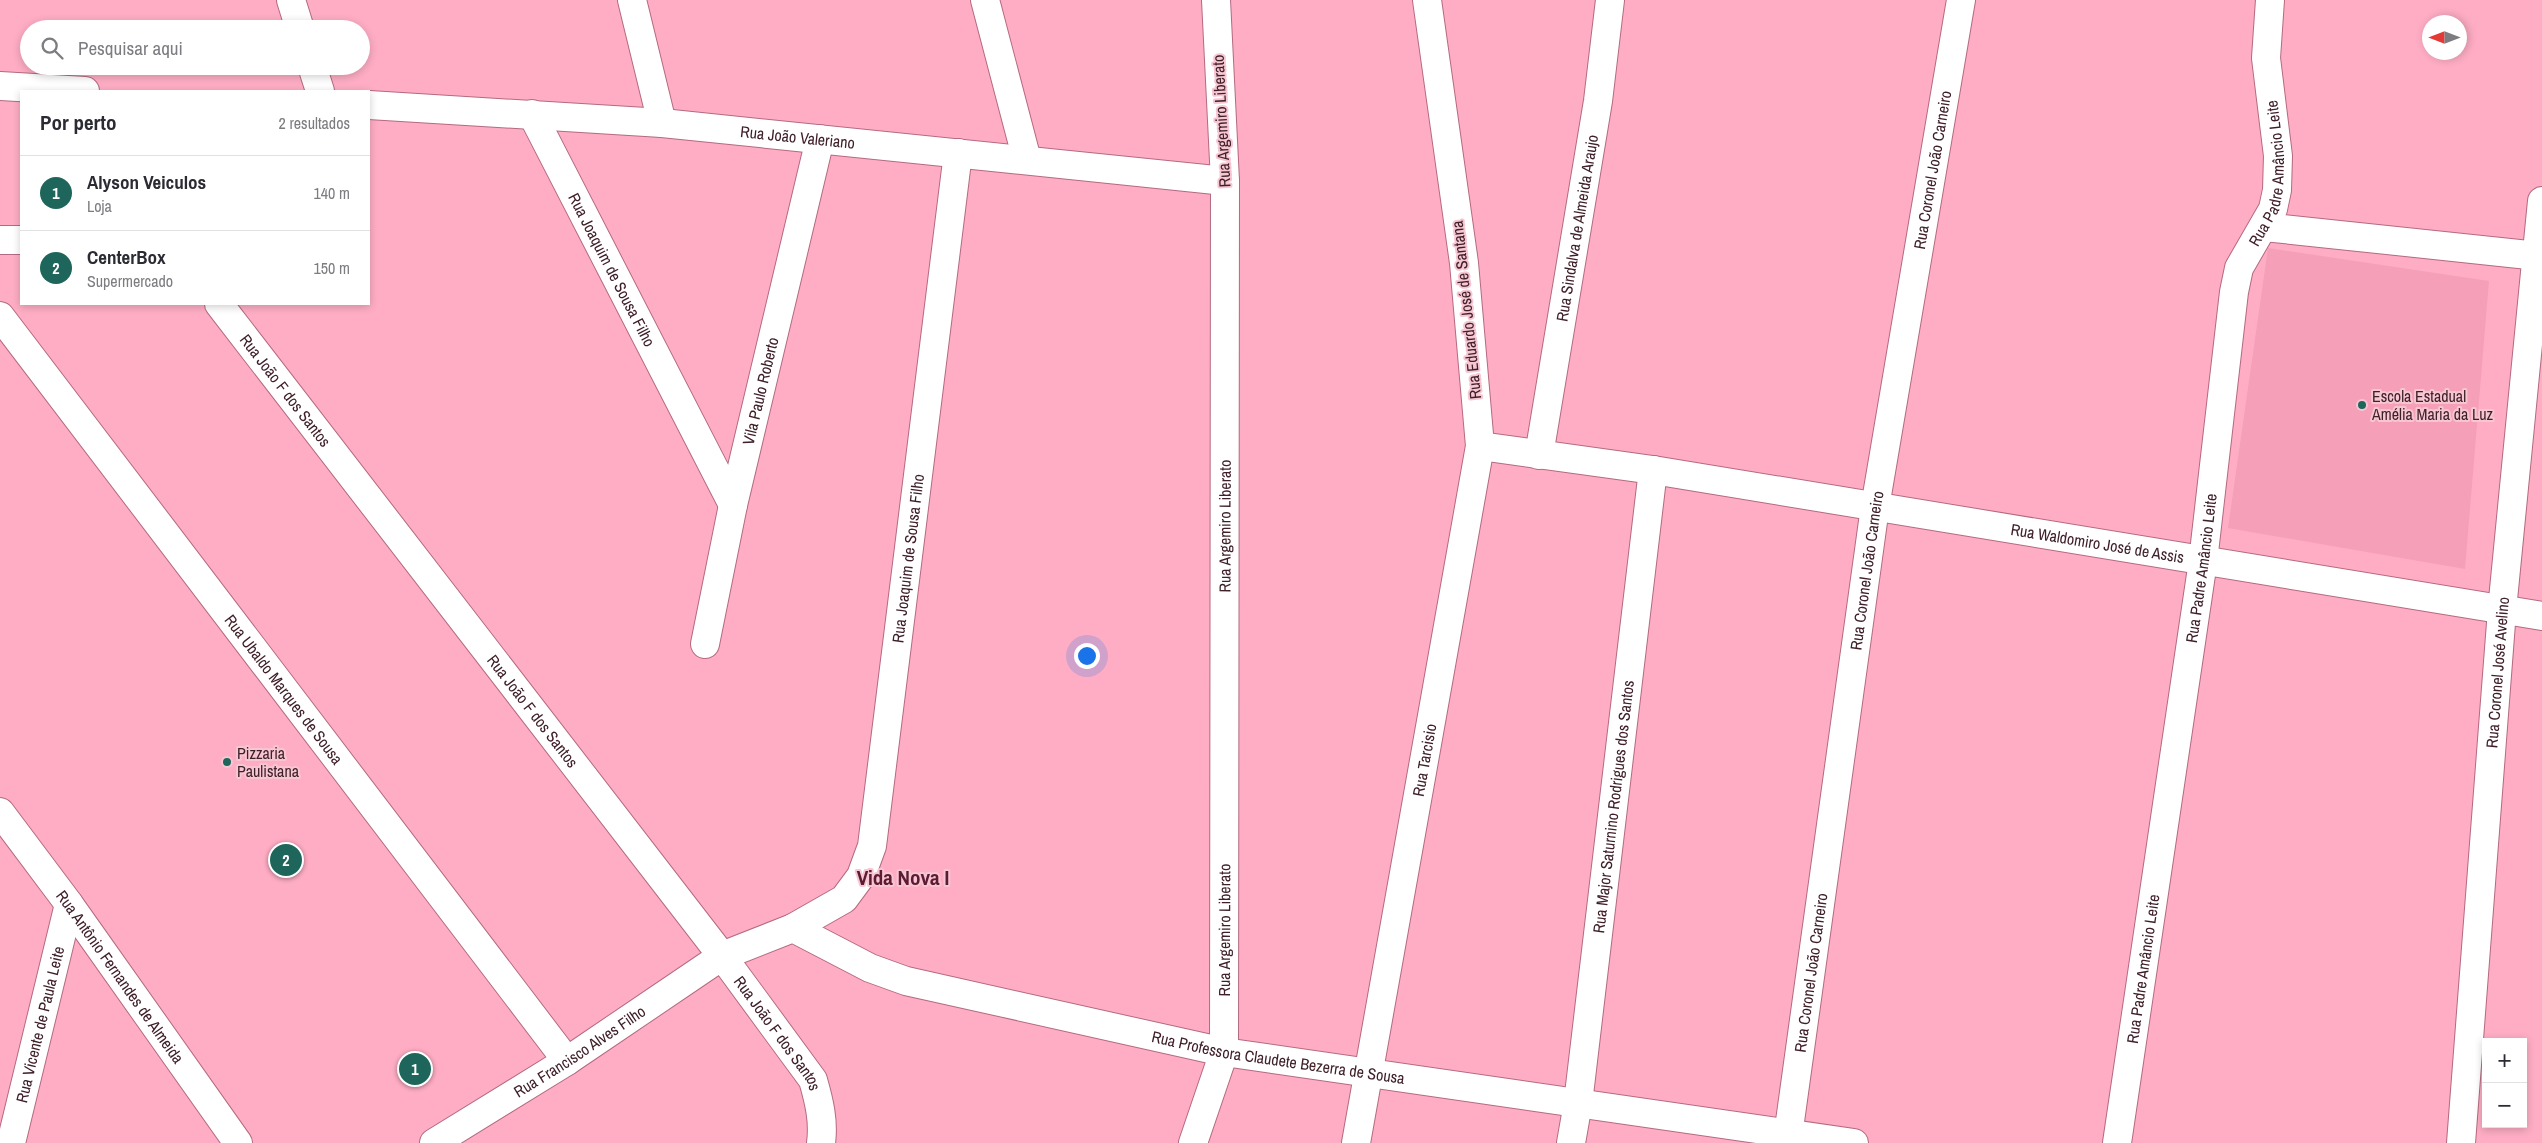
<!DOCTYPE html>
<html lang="pt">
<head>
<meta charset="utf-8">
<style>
	:root { --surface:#fff; --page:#f2f2f3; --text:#2b2b33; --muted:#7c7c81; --line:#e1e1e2; --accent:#1e665b }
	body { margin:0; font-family:"Archivo Narrow",sans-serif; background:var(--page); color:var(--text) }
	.controls { position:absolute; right:15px; bottom:15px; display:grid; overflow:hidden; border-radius:0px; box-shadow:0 2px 8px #0003 }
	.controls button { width:45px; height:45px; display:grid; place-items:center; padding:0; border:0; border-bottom:1px solid var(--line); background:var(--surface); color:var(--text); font:25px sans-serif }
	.compass { position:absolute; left:2422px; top:15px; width:45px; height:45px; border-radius:50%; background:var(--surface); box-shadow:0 2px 8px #0003; rotate:270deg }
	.you { position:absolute; left:1086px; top:655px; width:18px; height:18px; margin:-12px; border:4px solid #fff; border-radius:50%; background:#1a73e8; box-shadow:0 0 0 8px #1a73e833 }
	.badge { display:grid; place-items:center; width:32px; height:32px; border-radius:50%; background:var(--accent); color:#fff; font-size:16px; font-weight:700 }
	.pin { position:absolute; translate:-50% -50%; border:2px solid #fff; box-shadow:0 1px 5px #0006 }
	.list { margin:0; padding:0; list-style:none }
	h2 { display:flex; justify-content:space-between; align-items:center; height:65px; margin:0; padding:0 20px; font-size:21px }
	h2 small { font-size:16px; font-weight:400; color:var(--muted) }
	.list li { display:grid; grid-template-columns:32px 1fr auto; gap:15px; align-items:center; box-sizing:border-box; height:75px; padding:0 20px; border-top:1px solid var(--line) }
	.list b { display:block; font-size:19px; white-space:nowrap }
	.list p { margin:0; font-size:16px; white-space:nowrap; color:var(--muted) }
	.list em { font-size:16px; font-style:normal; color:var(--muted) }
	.icon { flex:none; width:28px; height:28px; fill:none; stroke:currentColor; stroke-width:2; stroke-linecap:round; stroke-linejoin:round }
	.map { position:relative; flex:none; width:2542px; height:1143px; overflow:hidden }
	.search { position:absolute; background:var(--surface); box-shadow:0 2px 8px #0003; left:20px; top:20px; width:350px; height:55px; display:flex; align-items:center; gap:12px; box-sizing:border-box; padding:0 18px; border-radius:28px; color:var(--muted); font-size:19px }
	.panel { position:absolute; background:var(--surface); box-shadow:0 2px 8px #0003; left:20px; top:90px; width:350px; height:215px; border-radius:0px }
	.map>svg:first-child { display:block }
	.built { fill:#f69fb8 }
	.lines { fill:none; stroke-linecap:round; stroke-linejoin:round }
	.street-casing { stroke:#b46a80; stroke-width:30 }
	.highway-casing { stroke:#b46a80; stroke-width:30 }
	.street { stroke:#fff; stroke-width:28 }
	.highway { stroke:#fff; stroke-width:28 }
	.poi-dot { fill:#1e665b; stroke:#f7c6d3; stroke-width:2 }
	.labels { text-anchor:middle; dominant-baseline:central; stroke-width:4; stroke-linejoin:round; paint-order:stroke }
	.street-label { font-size:16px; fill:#3f2029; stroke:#f7c6d3 }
	.poi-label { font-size:16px; fill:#3f2029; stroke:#f7c6d3; text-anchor:start }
	.district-label { font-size:21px; font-weight:bold; fill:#5c1b33; stroke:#f7c6d3 }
</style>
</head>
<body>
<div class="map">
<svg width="2542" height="1143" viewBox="0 0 2542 1143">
	<rect width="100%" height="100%" fill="#feadc4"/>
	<path class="built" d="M2268 248 2489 281 2465 569 2228 528Z"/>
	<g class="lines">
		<defs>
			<g id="street">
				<path d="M291 0 300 29"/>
				<path d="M632 0 662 123"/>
				<path d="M985 0 1027 160"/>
				<path d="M312 66 320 91"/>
				<path d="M0 86 85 91"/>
				<path id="s1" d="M369 105 662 123 1225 181"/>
				<path id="s2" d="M532 114 733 505"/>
				<path d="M2264 227 2538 256"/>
				<path d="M0 240H21"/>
				<path id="s3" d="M219 304 722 956 813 1080C819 1101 824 1121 821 1143"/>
				<path id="s4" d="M0 316 567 1061"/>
				<path id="s5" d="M1480 446 1653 470 2542 616"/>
				<path id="s6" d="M1539 455 1598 101 1610 0"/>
				<path id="s7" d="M705 644 733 505 820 139"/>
				<path id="s8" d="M793 928 844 899 861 876 872 846 958 153"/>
				<path id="s9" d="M11 1143 69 904"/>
				<path id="s10" d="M434 1143 567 1061 722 956 793 928 870 968 906 981 1224 1052 1854 1143"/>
				<path id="s11" d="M1193 1143 1224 1052 1225 181 1216 0"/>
				<path id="s12" d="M1356 1143 1480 446 1464 263 1427 0"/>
				<path id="s13" d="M1571 1143 1578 1103 1653 470"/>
				<path id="s14" d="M1787 1143 1875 507 1961 0"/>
				<path id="s15" d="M2117 1143 2203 561 2234 292 2239 268 2273 209 2277 190 2278 156 2266 58 2270 0"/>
				<path id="s16" d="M2461 1143 2502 610 2542 201"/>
			</g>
			<g id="highway">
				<path id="s17" d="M0 812 69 904 238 1143"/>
			</g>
		</defs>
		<use href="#street" class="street-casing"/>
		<use href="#highway" class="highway-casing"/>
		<use href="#street" class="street"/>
		<use href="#highway" class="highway"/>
	</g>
	<g class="poi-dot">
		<circle cx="2362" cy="405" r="5"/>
		<circle cx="227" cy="762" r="5"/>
	</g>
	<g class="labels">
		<g class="street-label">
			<text transform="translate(1221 121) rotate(-93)">Rua Argemiro Liberato</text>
			<text stroke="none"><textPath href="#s1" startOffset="430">Rua João Valeriano</textPath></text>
			<text stroke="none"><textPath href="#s14" startOffset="984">Rua Coronel João Carneiro</textPath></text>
			<text stroke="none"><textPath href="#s15" startOffset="986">Rua Padre Amâncio Leite</textPath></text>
			<text stroke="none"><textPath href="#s6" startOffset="230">Rua Sindalva de Almeida Araujo</textPath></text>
			<text stroke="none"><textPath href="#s2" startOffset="175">Rua Joaquim de Sousa Filho</textPath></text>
			<text transform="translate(1466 310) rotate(-96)">Rua Eduardo José de Santana</text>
			<text stroke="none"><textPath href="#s3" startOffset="109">Rua João F dos Santos</textPath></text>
			<text stroke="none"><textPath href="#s7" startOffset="259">Vila Paulo Roberto</textPath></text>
			<text stroke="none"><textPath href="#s11" startOffset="622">Rua Argemiro Liberato</textPath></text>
			<text stroke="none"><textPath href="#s5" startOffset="625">Rua Waldomiro José de Assis</textPath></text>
			<text stroke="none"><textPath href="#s8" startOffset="409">Rua Joaquim de Sousa Filho</textPath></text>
			<text stroke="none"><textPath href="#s15" startOffset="581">Rua Padre Amâncio Leite</textPath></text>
			<text stroke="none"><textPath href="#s14" startOffset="578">Rua Coronel João Carneiro</textPath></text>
			<text stroke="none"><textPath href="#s16" startOffset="472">Rua Coronel José Avelino</textPath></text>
			<text stroke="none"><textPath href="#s4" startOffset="469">Rua Ubaldo Marques de Sousa</textPath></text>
			<text stroke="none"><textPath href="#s3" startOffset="514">Rua João F dos Santos</textPath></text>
			<text stroke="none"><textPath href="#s12" startOffset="389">Rua Tarcisio</textPath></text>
			<text stroke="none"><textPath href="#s13" startOffset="339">Rua Major Saturnino Rodrigues dos Santos</textPath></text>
			<text stroke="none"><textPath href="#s11" startOffset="218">Rua Argemiro Liberato</textPath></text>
			<text stroke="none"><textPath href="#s15" startOffset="176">Rua Padre Amâncio Leite</textPath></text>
			<text stroke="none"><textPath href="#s14" startOffset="172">Rua Coronel João Carneiro</textPath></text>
			<text stroke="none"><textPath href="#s17" startOffset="204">Rua Antônio Fernandes de Almeida</textPath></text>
			<text stroke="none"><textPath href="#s9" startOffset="122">Rua Vicente de Paula Leite</textPath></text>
			<text stroke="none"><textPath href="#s3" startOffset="919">Rua João F dos Santos</textPath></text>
			<text stroke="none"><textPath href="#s10" startOffset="172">Rua Francisco Alves Filho</textPath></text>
			<text stroke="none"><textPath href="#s10" startOffset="925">Rua Professora Claudete Bezerra de Sousa</textPath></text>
		</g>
		<g class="poi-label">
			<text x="2372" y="396">Escola Estadual<tspan x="2372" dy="18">Amélia Maria da Luz</tspan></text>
			<text x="237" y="753">Pizzaria<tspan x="237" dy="18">Paulistana</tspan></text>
		</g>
		<g class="district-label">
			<text x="903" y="877">Vida Nova I</text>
		</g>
	</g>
</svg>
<div class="controls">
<button>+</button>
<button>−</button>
</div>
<svg class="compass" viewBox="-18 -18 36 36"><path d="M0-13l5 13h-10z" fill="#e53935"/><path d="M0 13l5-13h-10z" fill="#7c7c81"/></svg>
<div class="you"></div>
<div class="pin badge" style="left:415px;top:1069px">1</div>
<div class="pin badge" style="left:286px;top:860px">2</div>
<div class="search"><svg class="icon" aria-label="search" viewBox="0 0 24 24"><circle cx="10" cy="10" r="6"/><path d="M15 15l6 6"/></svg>Pesquisar aqui</div>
<section class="panel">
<h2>Por perto<small>2 resultados</small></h2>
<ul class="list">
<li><span class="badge">1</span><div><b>Alyson Veiculos</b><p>Loja</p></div><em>140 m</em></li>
<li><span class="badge">2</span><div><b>CenterBox</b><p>Supermercado</p></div><em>150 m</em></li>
</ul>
</section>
</div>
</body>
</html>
